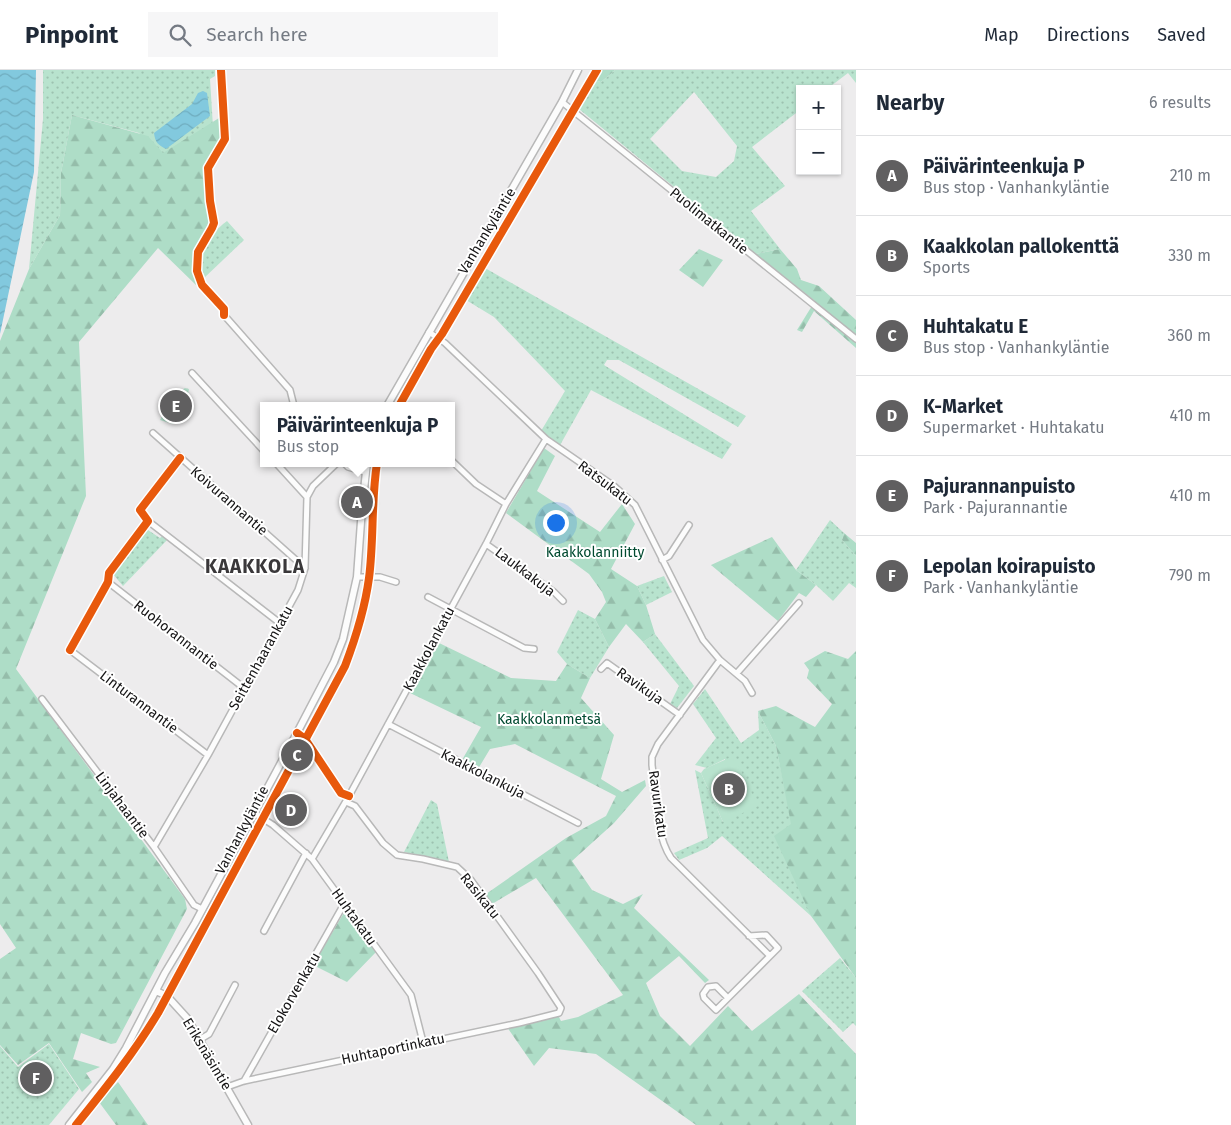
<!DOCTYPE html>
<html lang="en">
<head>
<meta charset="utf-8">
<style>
	:root { --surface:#fff; --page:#f6f6f7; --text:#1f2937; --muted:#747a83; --line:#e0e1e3; --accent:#605f60 }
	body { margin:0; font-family:"Fira Sans",sans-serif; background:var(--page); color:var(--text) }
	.controls { position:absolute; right:15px; top:15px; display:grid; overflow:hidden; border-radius:0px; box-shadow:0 1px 4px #0004 }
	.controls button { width:45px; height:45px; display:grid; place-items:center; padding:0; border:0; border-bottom:1px solid var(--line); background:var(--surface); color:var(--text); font:25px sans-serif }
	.you { position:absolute; left:555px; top:452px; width:18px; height:18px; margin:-12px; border:4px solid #fff; border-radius:50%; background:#1a73e8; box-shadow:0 0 0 8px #1a73e833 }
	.badge { display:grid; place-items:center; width:32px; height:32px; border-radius:50%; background:var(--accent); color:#fff; font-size:16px; font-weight:700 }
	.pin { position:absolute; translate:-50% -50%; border:2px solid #fff; box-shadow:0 1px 5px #0006 }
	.popup { position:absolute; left:260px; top:332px; width:195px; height:65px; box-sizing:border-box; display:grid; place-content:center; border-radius:0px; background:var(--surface); filter:drop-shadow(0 1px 4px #0005); font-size:16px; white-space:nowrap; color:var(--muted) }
	.popup b { font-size:19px; color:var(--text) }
	.popup::after { content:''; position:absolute; left:50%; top:100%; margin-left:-10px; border:10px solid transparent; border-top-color:var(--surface) }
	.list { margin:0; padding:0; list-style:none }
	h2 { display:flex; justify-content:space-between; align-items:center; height:65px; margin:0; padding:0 20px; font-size:21px }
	h2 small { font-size:16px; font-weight:400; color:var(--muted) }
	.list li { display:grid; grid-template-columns:32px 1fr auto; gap:15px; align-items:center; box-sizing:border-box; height:80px; padding:0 20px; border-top:1px solid var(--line) }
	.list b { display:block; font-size:19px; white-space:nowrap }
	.list p { margin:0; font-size:16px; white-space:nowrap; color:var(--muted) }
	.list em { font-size:16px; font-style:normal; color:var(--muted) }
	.icon { flex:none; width:28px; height:28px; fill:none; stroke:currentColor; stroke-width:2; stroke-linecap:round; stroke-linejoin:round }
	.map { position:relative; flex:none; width:856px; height:1055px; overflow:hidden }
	header { display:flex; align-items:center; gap:30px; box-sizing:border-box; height:70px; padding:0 25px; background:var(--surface); border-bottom:1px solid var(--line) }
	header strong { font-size:24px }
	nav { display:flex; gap:28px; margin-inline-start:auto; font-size:18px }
	.search { width:350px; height:45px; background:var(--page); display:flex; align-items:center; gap:12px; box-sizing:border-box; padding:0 18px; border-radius:0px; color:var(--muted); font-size:19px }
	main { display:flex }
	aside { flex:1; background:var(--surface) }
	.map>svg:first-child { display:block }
	.grass { fill:url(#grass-dots); fill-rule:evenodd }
	.forest { fill:url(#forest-firs) }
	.pitch { fill:#b8e3ce }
	.water { fill:url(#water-waves) }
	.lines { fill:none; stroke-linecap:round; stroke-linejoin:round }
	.minor-casing { stroke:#b8b8b8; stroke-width:8 }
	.tertiary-casing { stroke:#b8b8b8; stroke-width:9 }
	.minor { stroke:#fcfcfc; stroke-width:5 }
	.tertiary { stroke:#fcfcfc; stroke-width:6 }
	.cycleway-casing { stroke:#fff; stroke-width:11 }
	.cycleway { stroke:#e8590c; stroke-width:8 }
	.labels { text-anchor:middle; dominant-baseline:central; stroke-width:4; stroke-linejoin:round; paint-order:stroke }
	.street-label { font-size:14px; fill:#141314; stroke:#fff }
	.park-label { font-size:14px; fill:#004a30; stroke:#fff }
	.district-label { font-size:19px; font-weight:bold; letter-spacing:1px; fill:#3a383a; stroke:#fff }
</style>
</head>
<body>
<header>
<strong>Pinpoint</strong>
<div class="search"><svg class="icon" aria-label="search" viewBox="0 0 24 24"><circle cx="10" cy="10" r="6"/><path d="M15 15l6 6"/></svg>Search here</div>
<nav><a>Map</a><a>Directions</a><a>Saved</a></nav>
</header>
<main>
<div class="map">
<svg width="856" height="1055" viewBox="0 0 856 1055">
	<defs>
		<pattern id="grass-dots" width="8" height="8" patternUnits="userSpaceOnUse" patternTransform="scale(1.25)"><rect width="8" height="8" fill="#b8e3ce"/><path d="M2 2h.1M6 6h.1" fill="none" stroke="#9dc2b0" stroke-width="1.8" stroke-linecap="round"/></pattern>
		<pattern id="forest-firs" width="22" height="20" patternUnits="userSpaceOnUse" patternTransform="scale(1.25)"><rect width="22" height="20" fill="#aeddc7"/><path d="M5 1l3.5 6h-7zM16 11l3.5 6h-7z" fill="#95bdaa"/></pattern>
		<pattern id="water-waves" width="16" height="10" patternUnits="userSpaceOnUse" patternTransform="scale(1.25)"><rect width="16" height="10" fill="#82c9de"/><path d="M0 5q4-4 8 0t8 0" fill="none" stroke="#6facbe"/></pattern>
	</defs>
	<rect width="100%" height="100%" fill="#edeced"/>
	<path class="grass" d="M43 0H215V6L210 9 213 57 167 92 139 63 72 45 61 103 60 145 29 199 43 49Z
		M615 0H856V13L848 3 827 19H800V40L752 77 785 116 751 141 780 179 756 184 579 39 586 22 594 10 601 12ZM694 22 737 76 734 91 716 107 682 101 650 69Z
		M227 151 244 170 203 209C195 186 208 165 227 151Z
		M485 198 746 346 738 357 619 290H607L604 295 732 374 722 389 591 320 559 377 541 361 565 321 494 247 466 230Z
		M185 318 189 319 183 348 173 354 160 350 174 325Z
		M830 450 844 463 842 470 856 486V518L849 513 833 531 816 515 796 500Z
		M145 458 160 468 163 465 168 469 123 516 112 503Z
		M664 506 672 522 646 535 637 516Z
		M578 540 595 549 609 577 590 608 567 594 557 582Z
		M655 564 694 616 677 638 670 634 679 616 643 572Z
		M705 619 741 673 759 660 758 641 776 676 811 846 722 766 707 778 679 790 674 783 708 768 695 700 701 703 723 752 725 689 707 698 695 695 716 668 693 634Z
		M431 730 437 734 449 792 404 782Z
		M840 888 856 908V956L853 953 843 962 802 921Z
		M49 974 79 1019 49 1055H0V976L18 997Z"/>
	<path class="forest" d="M600 0H615L601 12 594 10Z
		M72 45 148 66 163 83 219 48 221 68 205 97 209 157 195 178 193 202 197 216 158 178 79 272 86 426 16 599 185 829 187 839 116 973 111 974 81 963 73 989 100 997 86 1003 92 1012 82 1022 49 973 18 995 0 975V889L16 878 0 854V271L29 199 60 145 61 103Z
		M699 179 723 190 703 217 679 200Z
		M780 179 797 199 801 210 819 216 856 250V278L814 241 802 262 797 260 815 231 756 184Z
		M544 378 555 386 537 421 600 462 622 434 635 454 611 499 637 516 646 535 655 564 643 572 626 554 609 577 595 549 606 532 602 522 589 504 506 443Z
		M844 463 856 473V486L842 470Z
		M772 467 796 500 816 515 806 527 799 523 778 551 711 495Z
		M435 571 511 608 556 611 567 594 590 608 581 628 614 665 601 709 622 722 645 710 646 716 614 753 572 791 592 820 623 834 643 824 634 838 709 910 705 913 679 886 646 913 660 946 690 976 728 936 752 961 799 924 856 984V1055H696L596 984 549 978 534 996 507 957 558 945 561 951 578 947 623 925 536 808 492 834 486 824 566 768 606 746 616 726 515 674 490 679 478 699 462 690 481 657 408 622Z
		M825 581 848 589 856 581V908L811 846 774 766 791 754 776 676 758 641 776 636 815 657 832 634 807 608 809 600 804 593Z
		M345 841 376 882 347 912 313 895Z
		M118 1012 148 1055H116L99 1032Z"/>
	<path class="pitch" d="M729 688 736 691 738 695 758 736 723 752 701 703 704 699Z"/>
	<path class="water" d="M0 0H36L34 102 0 264Z
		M203 21 207 23 210 46 166 79C158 75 155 72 154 63L192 34 198 23Z"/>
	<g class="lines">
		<defs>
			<path id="minor" d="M562 32 856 269
				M224 245 290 320 294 336
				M429 262 445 273 546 369 614 416 635 435 703 570 720 590 745 611 752 623
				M192 303 263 380
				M153 363 305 498
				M451 390 476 414 506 434
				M276 393 307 427
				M344 393 348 397 365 402
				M148 451 281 554
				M486 474 554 522 563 531
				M662 490 669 486 689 455
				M357 507H380L396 512
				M108 512 244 618
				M428 527 524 578 534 579
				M70 580 208 685
				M720 590 658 674 652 687V695C656 724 655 764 671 788L770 886 728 928 716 916 708 917 703 924 704 928 716 940 728 928
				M601 599 607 593 680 645
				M737 603 799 533
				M42 629 154 777 194 835 202 839
				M388 654 578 753
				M254 743 273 755 312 789 411 925 423 972
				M154 777 208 685 298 520 305 498 307 427 313 416 337 393
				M312 789 349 726 486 474 506 434 546 369
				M264 861 306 783
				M749 866 766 865 778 878 770 886
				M199 970 209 964 235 915
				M244 1011 344 834
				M227 1017 244 1011 519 953 559 943 561 938 538 903 471 810 457 797 423 789 397 785 383 773 355 736 346 732"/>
			<path id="tertiary" d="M387 336 562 32 578 0
				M156 921 167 926 187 948 248 1055
				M69 1055 113 999 126 978 165 903 195 853 297 663 334 592 343 569 357 507 362 438 367 393"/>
		</defs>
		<use href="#minor" class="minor-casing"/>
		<use href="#tertiary" class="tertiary-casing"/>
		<use href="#minor" class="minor"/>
		<use href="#tertiary" class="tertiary"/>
		<defs>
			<path id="cycleway" d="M221 0 225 69 208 98 210 131 214 153 212 158 198 182 197 201 202 215 224 239V245
				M399 336 431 279 442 264 597 0
				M70 580 108 512 109 503 148 451 140 440 180 388
				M297 663 305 669 341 723 349 726
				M76 1055C105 1019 134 983 158 943L345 596C356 567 365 538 369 508 374 470 371 431 377 393"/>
		</defs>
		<use href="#cycleway" class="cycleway-casing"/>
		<use href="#cycleway" class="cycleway"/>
	</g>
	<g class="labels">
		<g class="street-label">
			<text transform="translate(709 151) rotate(39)">Puolimatkantie</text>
			<text transform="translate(487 161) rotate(-59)">Vanhankyläntie</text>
			<text transform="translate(605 413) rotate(37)">Ratsukatu</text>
			<text transform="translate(229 431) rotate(41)">Koivurannantie</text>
			<text transform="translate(525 502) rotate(37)">Laukkakuja</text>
			<text transform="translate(176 565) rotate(38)">Ruohorannantie</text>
			<text transform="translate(429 579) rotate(-62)">Kaakkolankatu</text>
			<text transform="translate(261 588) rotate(-61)">Seittenhaarankatu</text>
			<text transform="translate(640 616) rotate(35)">Ravikuja</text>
			<text transform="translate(139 632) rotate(37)">Linturannantie</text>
			<text transform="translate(483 704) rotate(27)">Kaakkolankuja</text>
			<text transform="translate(658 734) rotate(82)">Ravurikatu</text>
			<text transform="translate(122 735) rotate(53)">Linjahaantie</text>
			<text transform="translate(242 760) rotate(-62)">Vanhankyläntie</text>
			<text transform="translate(480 826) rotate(51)">Rasikatu</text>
			<text transform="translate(354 847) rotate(54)">Huhtakatu</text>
			<text transform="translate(294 923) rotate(-60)">Elokorvenkatu</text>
			<text transform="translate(393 979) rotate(-12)">Huhtaportinkatu</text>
			<text transform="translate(207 984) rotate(59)">Eriksnäsintie</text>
		</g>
		<g class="park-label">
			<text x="595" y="482">Kaakkolanniitty</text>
			<text x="549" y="649">Kaakkolanmetsä</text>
		</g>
		<g class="district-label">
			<text x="255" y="496">KAAKKOLA</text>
		</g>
	</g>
</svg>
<div class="controls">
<button>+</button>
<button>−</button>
</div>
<div class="you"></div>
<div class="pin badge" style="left:357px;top:432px">A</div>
<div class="popup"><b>Päivärinteenkuja P</b>Bus stop</div>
<div class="pin badge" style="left:729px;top:719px">B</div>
<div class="pin badge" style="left:297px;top:685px">C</div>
<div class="pin badge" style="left:291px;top:740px">D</div>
<div class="pin badge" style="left:176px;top:336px">E</div>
<div class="pin badge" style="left:36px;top:1008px">F</div>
</div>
<aside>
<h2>Nearby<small>6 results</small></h2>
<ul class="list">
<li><span class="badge">A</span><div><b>Päivärinteenkuja P</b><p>Bus stop · Vanhankyläntie</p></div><em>210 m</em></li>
<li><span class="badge">B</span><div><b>Kaakkolan pallokenttä</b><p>Sports</p></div><em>330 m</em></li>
<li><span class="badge">C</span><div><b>Huhtakatu E</b><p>Bus stop · Vanhankyläntie</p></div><em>360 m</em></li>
<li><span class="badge">D</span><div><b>K-Market</b><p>Supermarket · Huhtakatu</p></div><em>410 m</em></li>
<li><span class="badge">E</span><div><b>Pajurannanpuisto</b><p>Park · Pajurannantie</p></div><em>410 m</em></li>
<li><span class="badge">F</span><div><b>Lepolan koirapuisto</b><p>Park · Vanhankyläntie</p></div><em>790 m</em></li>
</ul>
</aside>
</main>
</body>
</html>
